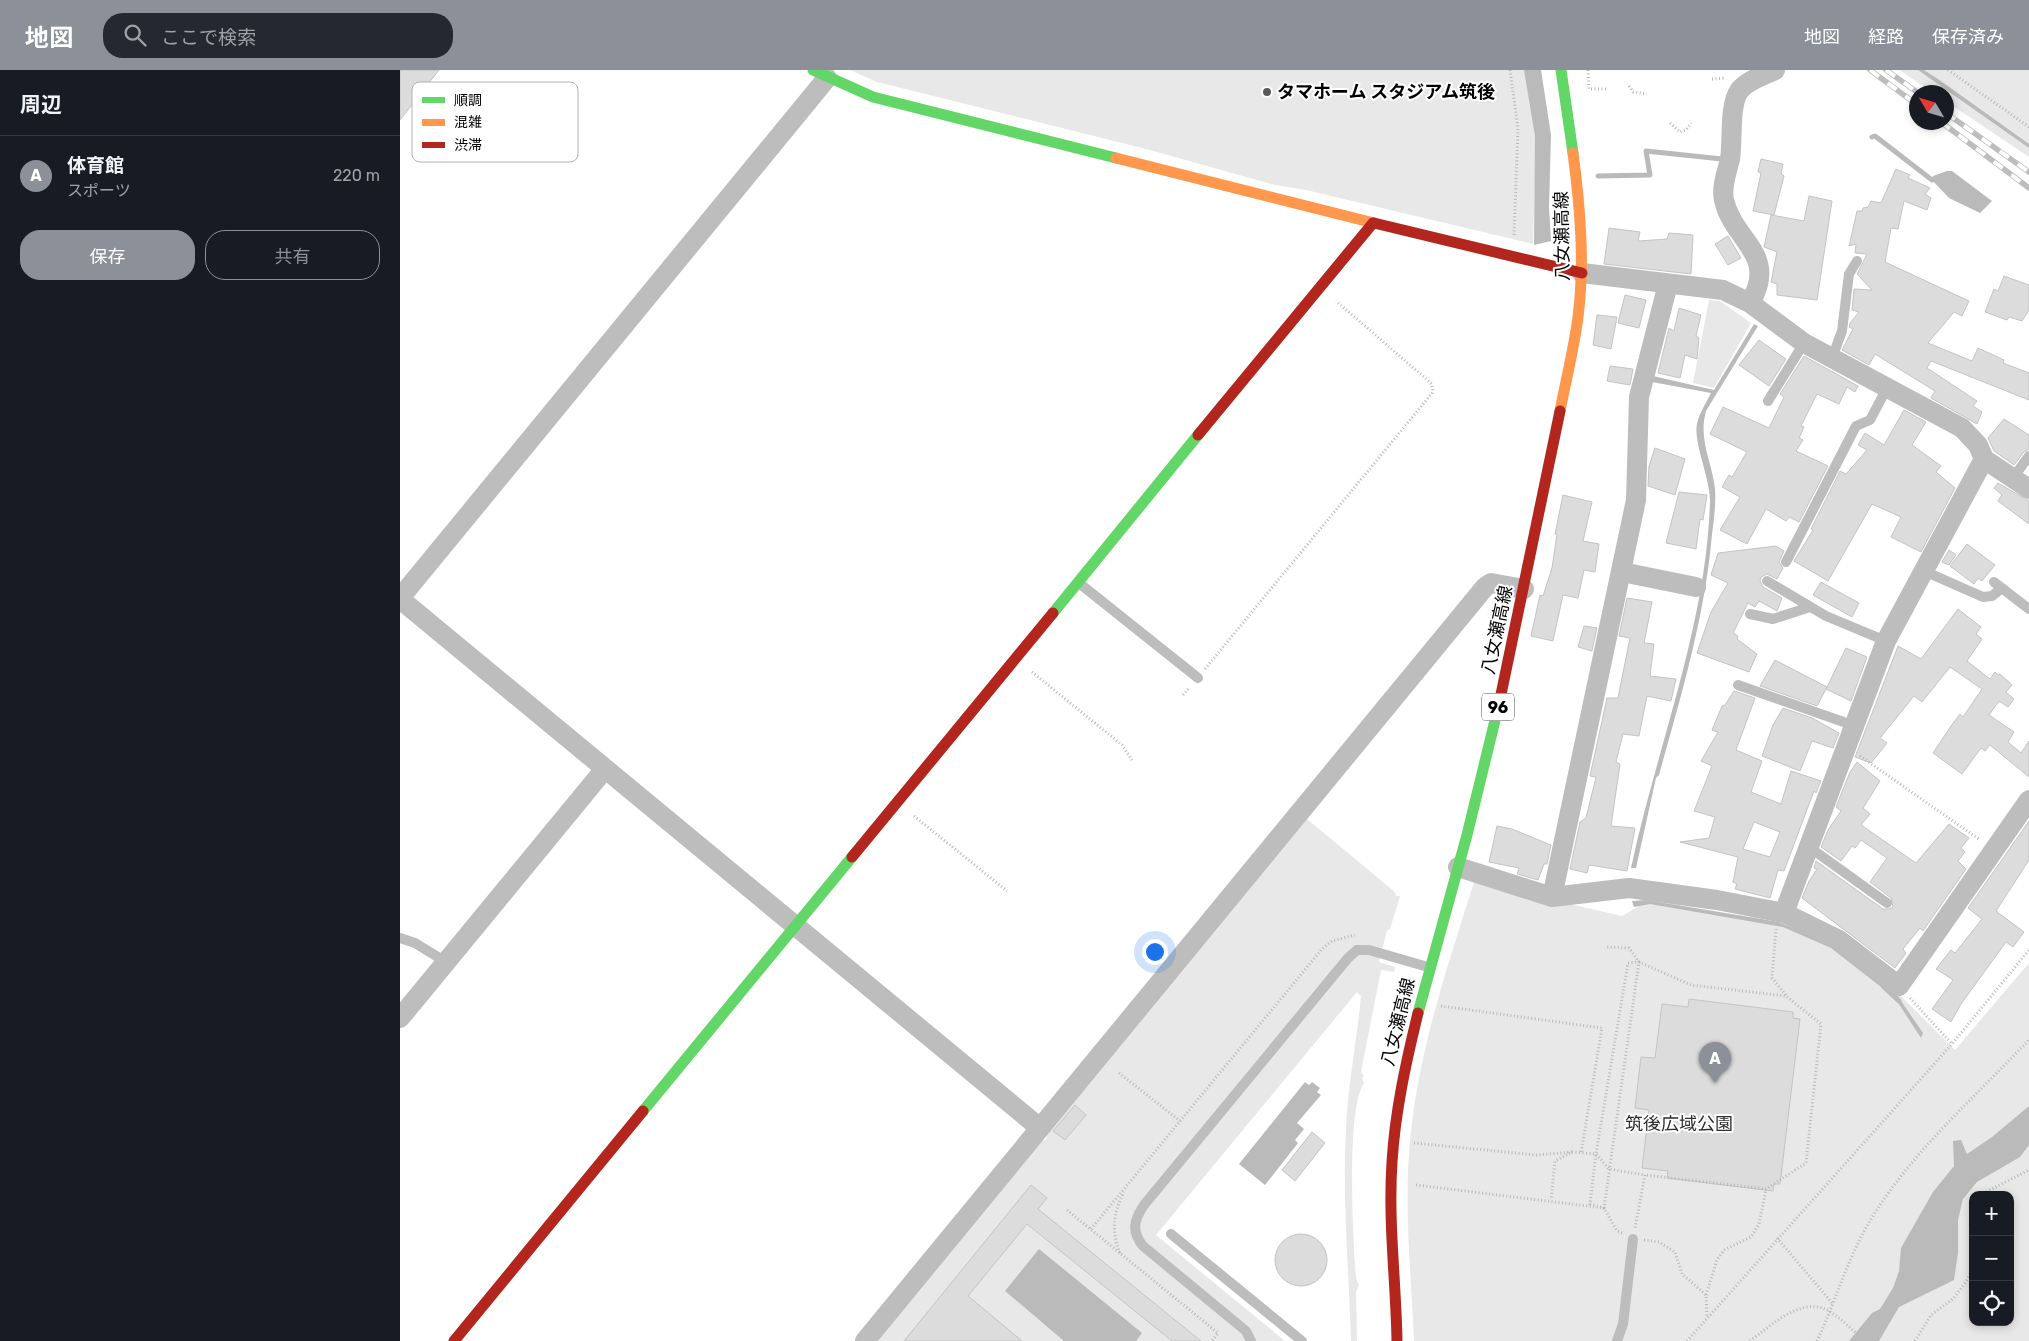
<!DOCTYPE html>
<html lang="ja">
<head>
<meta charset="utf-8">
<style>
	:root { --surface:#171b24; --page:#242831; --text:#f1f3f6; --muted:#9ea1a6; --line:#363941; --accent:#8c9099 }
	body { margin:0; font-family:Rubik,"Noto Sans JP",sans-serif; background:var(--page); color:var(--text) }
	.controls { position:absolute; right:15px; bottom:15px; display:grid; overflow:hidden; border-radius:10px; box-shadow:0 2px 8px #0003 }
	.controls button { width:45px; height:45px; display:grid; place-items:center; padding:0; border:0; border-bottom:1px solid var(--line); background:var(--surface); color:var(--text); font:25px sans-serif }
	.compass { position:absolute; left:1509px; top:15px; width:45px; height:45px; border-radius:50%; background:var(--surface); box-shadow:0 2px 8px #0003; rotate:308deg }
	.you { position:absolute; left:754px; top:881px; width:18px; height:18px; margin:-12px; border:4px solid #fff; border-radius:50%; background:#1a73e8; box-shadow:0 0 0 8px #1a73e833 }
	.badge { display:grid; place-items:center; width:32px; height:32px; border-radius:50%; background:var(--accent); color:#fff; font-size:16px; font-weight:700 }
	.pin { position:absolute; translate:-50% -41px; filter:drop-shadow(0 1px 2px #0008) }
	.pin::after { content:''; position:absolute; top:26px; width:18px; height:15px; background:inherit; clip-path:polygon(0 0,100% 0,50% 100%) }
	.list { margin:0; padding:0; list-style:none }
	h2 { display:flex; justify-content:space-between; align-items:center; height:65px; margin:0; padding:0 20px; font-size:21px }
	h2 small { font-size:16px; font-weight:400; color:var(--muted) }
	.list li { display:grid; grid-template-columns:32px 1fr auto; gap:15px; align-items:center; box-sizing:border-box; height:80px; padding:0 20px; border-top:1px solid var(--line) }
	.list b { display:block; font-size:19px; white-space:nowrap }
	.list p { margin:0; font-size:16px; white-space:nowrap; color:var(--muted) }
	.list em { font-size:16px; font-style:normal; color:var(--muted) }
	.actions { display:flex; gap:10px; padding:15px 20px }
	.actions a { flex:1; padding:11px 0; border:1px solid var(--accent); border-radius:20px; text-align:center; font-size:18px; color:var(--accent) }
	.actions .main { background:var(--accent); color:#fff }
	.icon { flex:none; width:28px; height:28px; fill:none; stroke:currentColor; stroke-width:2; stroke-linecap:round; stroke-linejoin:round }
	.map { position:relative; flex:none; width:1629px; height:1271px; overflow:hidden }
	header { display:flex; align-items:center; gap:30px; box-sizing:border-box; height:70px; padding:0 25px; background:var(--accent); color:#fff }
	header strong { font-size:24px }
	nav { display:flex; gap:28px; margin-inline-start:auto; font-size:18px }
	.search { width:350px; height:45px; background:var(--page); display:flex; align-items:center; gap:12px; box-sizing:border-box; padding:0 18px; border-radius:20px; color:var(--muted); font-size:19px }
	main { display:flex }
	aside { flex:1; background:var(--surface) }
	.map>svg:first-child { display:block }
	.green { fill:#e8e8e8; fill-rule:evenodd }
	.water { fill:#bababa }
	.lines { fill:none; stroke-linecap:round; stroke-linejoin:round }
	.stream { stroke:#bababa; stroke-width:5 }
	.building { fill:#dcdcdc; stroke:#c4c4c4; fill-rule:evenodd }
	.path { stroke:#b8b8b8; stroke-width:3; stroke-dasharray:1 2.5; stroke-linecap:butt }
	.lane { stroke:#bdbdbd; stroke-width:10 }
	.street { stroke:#bdbdbd; stroke-width:20 }
	.fast { stroke:#63d668; stroke-width:11 }
	.slow { stroke:#ff974d; stroke-width:11 }
	.jam { stroke:#b3261e; stroke-width:11 }
	.rail-casing { stroke:#bdbdbd; stroke-width:5.5 }
	.rail { stroke:#fff; stroke-width:4; stroke-dasharray:11; stroke-linecap:butt }
	.poi-dot { fill:#595959; stroke:#fff; stroke-width:2 }
	.labels { text-anchor:middle; dominant-baseline:central; stroke-width:4; stroke-linejoin:round; paint-order:stroke }
	.shield { fill:#fff; stroke:#4c4c4c; stroke-width:1 }
	.shield-label { font-size:16px; font-weight:bold; fill:#000 }
	.poi-label { font-size:18px; font-weight:bold; fill:#000; stroke:#fff; text-anchor:start }
	.street-label { font-size:18px; fill:#000; stroke:#fff }
	.park-label { font-size:18px; fill:#2d2d2d; stroke:#fff }
	.key { fill:#fff; stroke:#b2b2b2; stroke-width:1 }
	.key-label { font-size:14px; fill:#000 }
</style>
</head>
<body>
<header>
<strong>地図</strong>
<div class="search"><svg class="icon" aria-label="search" viewBox="0 0 24 24"><circle cx="10" cy="10" r="6"/><path d="M15 15l6 6"/></svg>ここで検索</div>
<nav><a>地図</a><a>経路</a><a>保存済み</a></nav>
</header>
<main>
<aside>
<h2>周辺<small></small></h2>
<ul class="list">
<li><span class="badge">A</span><div><b>体育館</b><p>スポーツ</p></div><em>220 m</em></li>
</ul>
<div class="actions"><a class="main">保存</a><a>共有</a></div>
</aside>
<div class="map">
<svg width="1629" height="1271" viewBox="0 0 1629 1271">
	<rect width="100%" height="100%" fill="#fff"/>
	<path class="green" d="M450 0H1127L1136 72 1133 174 906 120 875 115 750 80 477 12Z
		M1499 0H1629V87L1547 32 1546 22H1532Z
		M1309 230 1320 231 1351 253 1314 318 1293 313Z
		M907 749 995 822 996 826H1000L990 859 987 860 979 892 995 897 994 902 981 900 961 1002 964 1006 962 1008 964 1013C946 1039 953 1171 956 1208L959 1215 956 1222 957 1271H951C949 1200 942 1129 946 1058 948 1014 957 970 961 926L957 922 756 1165 885 1271H475L641 1070H646L649 1057Z
		M1074 812 1222 846 1250 830 1374 851 1440 878 1494 919 1555 980 1629 893V1271H1014C1011 1202 1003 1131 1011 1062 1020 976 1048 895 1074 812ZM1573 1125H1610V1252H1573Z"/>
	<path class="water" d="M1124 0H1141L1151 65 1149 137 1151 171 1134 175 1135 66Z
		M1518 0H1524L1538 9 1629 74V78Z
		M1547 101H1552L1592 131 1580 143 1549 128 1532 110 1533 106Z
		M1354 254 1358 256 1306 341C1298 370 1312 391 1315 419 1316 433 1314 450 1312 464 1305 547 1281 626 1259 705L1256 708 1236 798H1231C1257 676 1306 558 1310 432 1311 410 1293 372 1297 354 1299 344 1306 333 1311 323L1252 312 1253 306 1314 320Z
		M1246 830 1379 852 1439 879 1487 917 1485 920 1431 878 1383 857 1250 834 1234 837 1232 831Z
		M1497 925 1523 963 1521 968 1495 928Z
		M905 1012 909 1015 912 1012 920 1018 917 1022 921 1025 897 1053 904 1059 895 1070 898 1073 865 1115 839 1094Z
		M1629 1036V1075L1620 1087 1577 1112 1563 1129 1558 1150V1183L1554 1210 1499 1237 1479 1271H1449L1472 1243 1480 1239 1493 1218 1499 1201 1501 1178 1533 1122 1554 1096 1553 1071 1561 1070 1567 1084 1592 1067Z
		M639 1179 742 1263 736 1271H664L605 1221Z"/>
	<g class="lines">
		<path class="stream" d="M1472 67 1475 66 1532 110
			M1198 106 1250 105 1246 81 1322 89
			M1483 916 1499 931"/>
	</g>
	<path class="building" d="M0 0H39L0 50Z
		M1361 89 1383 94 1381 103 1384 106 1374 145 1353 141 1361 103 1358 102Z
		M1496 99 1510 105 1508 108 1530 118 1525 124 1531 128 1527 140 1504 131 1498 159 1491 158 1485 192 1569 231 1562 246 1554 242 1528 273 1572 291 1578 278 1604 290 1603 293 1629 303V330L1531 291 1527 298 1577 331 1573 336 1582 342 1577 354 1531 328 1535 321 1475 284 1469 295 1442 280 1453 259 1449 257 1450 253 1459 242 1452 240 1454 219 1472 220 1457 204 1467 184 1455 183 1456 174 1449 176 1457 141H1462L1463 138 1468 137 1471 131 1481 133Z
		M1409 126 1432 131 1417 230 1377 225V214L1371 212 1377 182 1364 177 1371 145 1404 151Z
		M1209 158 1240 162 1238 171 1267 169 1269 163 1293 165 1291 204 1204 194Z
		M1328 166 1341 188 1328 195 1315 174Z
		M1604 206 1629 215V240L1622 251 1609 247 1607 250 1585 242 1594 219 1598 221Z
		M1225 225 1246 230 1239 258 1218 253Z
		M1279 238 1301 245 1296 266 1299 268 1297 289 1285 285 1280 308 1258 303 1269 258 1274 261Z
		M1197 245 1217 247 1211 279 1193 275Z
		M1359 270 1386 289 1369 316 1339 295Z
		M1404 286 1458 316 1455 322 1447 317 1439 334 1417 324 1401 356 1404 357 1399 368 1403 370 1396 381 1428 396 1399 452 1389 447 1386 451 1366 439 1347 474 1320 460 1340 427 1322 417 1329 405 1332 407 1347 382 1310 364 1323 337 1369 358 1384 327 1380 324Z
		M1210 296 1233 299 1230 315 1207 311Z
		M1504 340 1526 352 1512 375 1541 396 1536 402 1555 418 1521 482 1491 467 1501 447 1472 434 1428 511 1394 491 1413 460 1411 459 1440 401 1446 404 1467 380 1458 375 1465 363 1484 375Z
		M1604 349 1629 365V379L1624 382 1614 395 1594 381 1588 368Z
		M1255 378 1285 389 1275 425 1248 416 1249 396Z
		M1598 413 1629 431V454L1598 431 1602 425 1594 418Z
		M1279 422 1307 425 1303 450 1300 449 1296 479 1266 473Z
		M1163 425 1192 432 1183 471 1199 474 1195 502 1184 500 1178 528 1163 525 1153 571 1131 566 1140 525 1143 526 1152 498 1157 464H1155Z
		M1567 474 1595 495 1582 511 1578 508 1574 514 1550 496Z
		M1376 476 1384 481 1379 492 1383 498 1377 509 1367 504 1361 507 1360 511 1363 517 1382 528 1377 541 1359 531 1355 537 1348 533 1333 563 1338 566 1337 569 1357 584 1349 602 1297 583 1311 542 1328 513 1311 505 1318 483Z
		M1549 480 1556 485 1549 495 1542 492Z
		M1421 512 1459 533 1452 547 1413 525Z
		M1227 528 1252 532 1244 573 1254 574 1250 606 1276 609 1271 631 1247 626 1239 666 1223 664 1216 692 1220 694 1211 756 1235 758 1227 801 1189 795 1187 803 1170 799 1180 752 1186 748 1196 707 1190 706 1207 628H1218L1230 568 1219 566Z
		M1558 539 1581 557 1576 564 1582 569 1567 591 1590 609 1595 602 1598 605 1600 604 1612 615 1606 622 1614 629 1608 637 1599 631 1589 645 1614 662 1608 672 1621 683 1629 671V707L1590 675 1585 681 1581 678 1562 704 1533 683 1551 656 1560 644 1563 647 1582 619 1550 597 1522 632 1514 626 1480 668 1487 673 1471 693 1455 687 1498 576 1521 589Z
		M1184 556 1197 558 1192 581 1178 577Z
		M1446 578 1467 587 1451 631 1426 619Z
		M1375 590 1427 617 1417 636 1360 616Z
		M1334 621 1355 628 1336 680 1362 691 1351 722 1381 734 1391 701 1421 711 1416 723 1414 721 1384 801 1378 800 1370 828 1335 819 1337 814 1333 812 1338 787 1280 772 1309 768 1315 747 1294 741 1312 696 1301 691 1318 662 1312 660 1322 636 1325 635ZM1354 752 1380 762 1370 787 1343 779Z
		M1383 638 1412 648 1439 663 1433 678 1412 671 1400 701 1362 686 1373 655Z
		M1457 692 1480 711 1463 738 1470 744 1461 755 1516 793 1549 754 1569 768 1561 778 1565 782 1558 791 1566 799 1525 858 1523 861 1520 858 1503 879 1506 883 1495 898 1402 828 1409 811 1417 799 1414 798 1416 791 1483 839H1489L1493 837 1491 828 1470 812 1487 788 1461 770 1455 778 1452 776 1441 791 1421 777 1428 760 1441 741 1436 737 1450 702Z
		M1629 751V790L1596 841 1624 862 1613 877 1606 872 1561 934 1551 952 1532 939 1553 910 1536 899 1551 880 1555 883 1582 849 1568 838Z
		M1097 756 1112 759 1151 775 1147 794H1144L1138 810 1117 804 1119 798 1089 792Z
		M1289 929 1393 942V948L1400 949 1380 1114H1374L1373 1121 1267 1108 1268 1101 1242 1098 1249 1040 1235 1038 1241 987 1255 988 1262 934 1288 937Z
		M675 1035 686 1045 665 1070 653 1061Z
		M912 1062 925 1073 895 1111 882 1100Z
		M631 1115 647 1128 638 1139 801 1271H772L627 1154 568 1226 622 1271H504Z
		M875 1190a26 26 0 1 1 52 0a26 26 0 1 1-52 0Z"/>
	<g class="lines">
		<path class="path" d="M1110 0 1118 58 1114 165
			M1188 0 1189 19H1206
			M1548 0 1629 57
			M1312 9 1325 8
			M1229 16 1233 22 1247 24
			M1270 53 1280 62 1286 60 1291 53
			M805 599 1033 322 1032 314 936 231
			M632 602 722 675 732 690
			M783 625 790 617
			M1460 686 1580 770
			M514 746 607 821
			M1376 859 1372 908 1386 925
			M1510 928 1552 974
			M1041 936 1202 958 1181 1083
			M719 1003 780 1051
			M1014 1073 1136 1085 1172 1082 1155 1091 1151 1130
			M1172 1082 1196 1084 1209 1099 1245 1105 1235 1158
			M1016 1115 1204 1138 1190 1134 1196 1084 1228 893 1239 892 1229 878 1207 877
			M1580 1125 1629 1100
			M667 1140 818 1263 812 1271
			M1573 1140 1570 1153 1573 1168
			M691 1159 922 879 932 871 955 865
			M1222 1163 1217 1161 1204 1138 1239 892 1291 915 1386 926 1421 954 1406 1093 1366 1119 1245 1105
			M1377 1168 1433 1234
			M1244 1170 1259 1172 1275 1182 1282 1204 1306 1225 1307 1247
			M720 1183C711 1161 713 1143 724 1122
			M1306 1225 1317 1190 1324 1180 1351 1167 1359 1154 1366 1119
			M1287 1271 1552 974 1629 880
			M1350 1271C1372 1255 1404 1223 1432 1243 1444 1251 1454 1262 1465 1271
			M1417 1271C1435 1233 1446 1193 1467 1156 1508 1085 1573 1029 1629 970
			M1515 1271 1531 1245 1554 1228 1568 1209 1573 1196"/>
		<path class="lane" d="M1432 288 1442 261 1449 204 1457 191
			M1368 331 1404 273
			M1613 408 1629 386
			M1386 492 1456 356 1470 350 1487 318
			M1524 501 1583 527 1592 526 1602 518
			M1367 511 1426 546 1486 571
			M1594 512 1629 539
			M679 513 798 608
			M1350 544 1373 549 1410 537
			M1338 615 1455 656
			M1409 777 1487 833
			M0 868 15 873 46 892
			M771 1164 902 1271
			M851 1271 846 1261 743 1176C731 1161 734 1150 744 1135L948 888 957 880H969L1028 897
			M1217 1271 1223 1254 1233 1169"/>
		<path class="street" d="M1182 203 1323 220 1350 233 1404 273 1562 358 1578 375 1584 389 1629 419
			M1350 233C1379 184 1333 171 1324 130 1321 117 1327 102 1330 89 1333 71 1329 36 1339 21 1347 10 1363 6 1375 0
			M1222 502 1296 517
			M0 528 427 8
			M0 529 640 1058
			M1058 797 1152 827 1229 818 1317 830 1384 843 1439 870 1499 916 1629 730
			M1152 827 1236 430 1239 327 1268 214
			M1384 843 1486 571 1584 389
			M0 948 204 700
			M465 1271 1085 517 1091 513 1124 519"/>
		<path class="fast" d="M413 0 473 27 716 88
			M1161 0 1173 83
			M653 543 798 365
			M1018 943 1067 765 1099 634
			M243 1041 452 787"/>
		<path class="slow" d="M716 88 974 153
			M1160 341C1166 310 1174 278 1178 247 1185 193 1180 136 1173 83"/>
		<path class="jam" d="M974 153 1182 203
			M798 365 973 153
			M1099 634 1160 341
			M452 787 653 543
			M54 1271 243 1041
			M997 1271C996 1212 988 1152 992 1092 995 1042 1006 992 1018 943"/>
		<defs>
			<path id="rail" d="M1470 0 1516 34
				M1486 0 1517 22
				M1546 43 1629 102
				M1541 52 1629 118"/>
		</defs>
		<use href="#rail" class="rail-casing"/>
		<use href="#rail" class="rail"/>
	</g>
	<circle class="poi-dot" cx="867" cy="22" r="5"/>
	<g class="labels">
		<rect class="shield" x="1082" y="623.5" width="32" height="27" rx="4"/>
		<g class="shield-label">
			<text x="1098" y="637">96</text>
		</g>
		<g class="poi-label">
			<text x="877" y="22">タマホーム スタジアム筑後</text>
		</g>
		<g class="street-label">
			<text transform="translate(1162 166) rotate(-91)">八女瀬高線</text>
			<text transform="translate(1097 560) rotate(-78)">八女瀬高線</text>
			<text transform="translate(998 952) rotate(-76)">八女瀬高線</text>
		</g>
		<g class="park-label">
			<text x="1279" y="1054">筑後広域公園</text>
		</g>
	</g>
	<rect x="12" y="12" width="166" height="80" rx="8" class="key"/>
	<rect x="22" y="27" width="23" height="6" fill="#63d668"/>
	<rect x="22" y="49" width="23" height="7" fill="#ff974d"/>
	<rect x="22" y="72" width="23" height="6" fill="#b3261e"/>
	<g class="key-label">
		<text x="54" y="35">順調</text>
		<text x="54" y="57">混雑</text>
		<text x="54" y="80">渋滞</text>
	</g>
</svg>
<div class="controls">
<button>+</button>
<button>−</button>
<button><svg class="icon" aria-label="locate" viewBox="0 0 24 24"><circle cx="12" cy="12" r="6"/><path d="M12 2v4M12 18v4M2 12h4M18 12h4"/></svg></button>
</div>
<svg class="compass" viewBox="-18 -18 36 36"><path d="M0-13l5 13h-10z" fill="#e53935"/><path d="M0 13l5-13h-10z" fill="#9ea1a6"/></svg>
<div class="you"></div>
<div class="pin badge" style="left:1315px;top:1013px">A</div>
</div>
</main>
</body>
</html>
